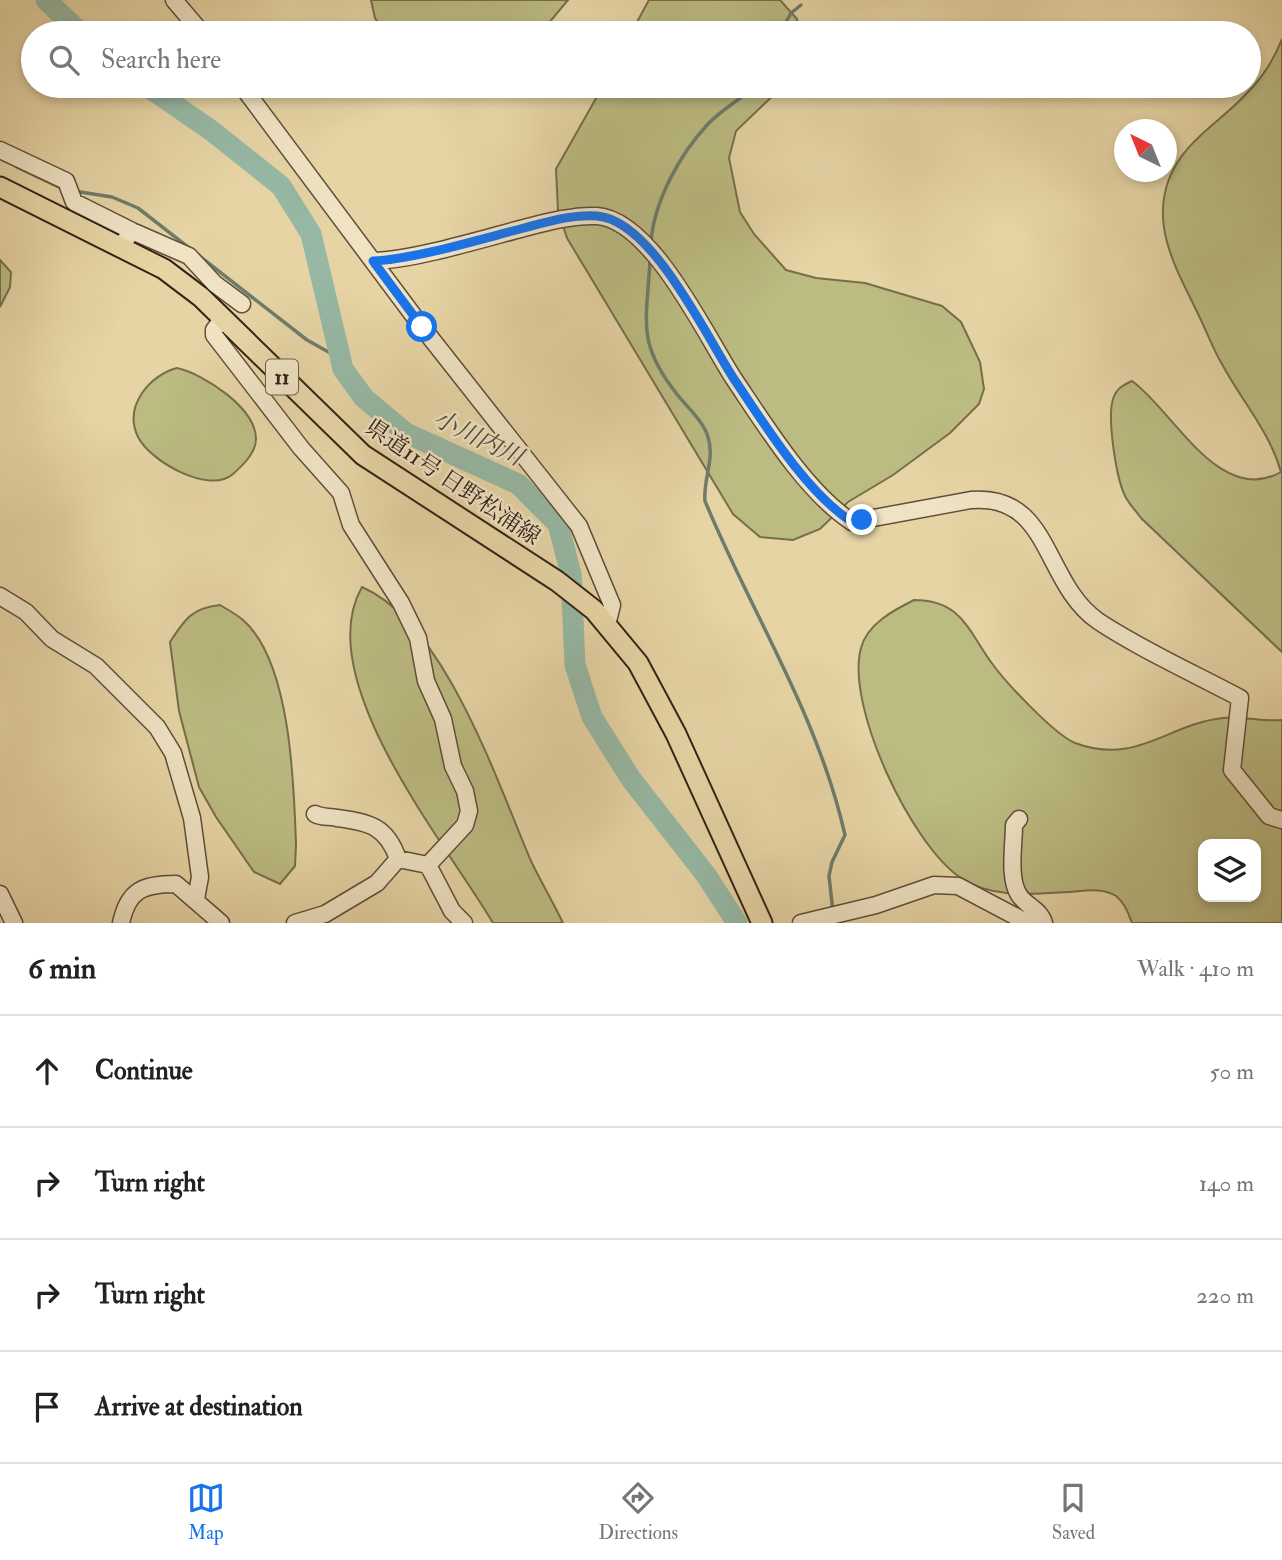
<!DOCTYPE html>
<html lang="en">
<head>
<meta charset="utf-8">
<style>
	:root { --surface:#fff; --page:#f6f6f6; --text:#222; --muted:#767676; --line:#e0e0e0; --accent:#1a73e8 }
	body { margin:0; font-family:"IM FELL Double Pica","Noto Serif JP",serif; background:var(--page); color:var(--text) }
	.controls { position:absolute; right:21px; bottom:21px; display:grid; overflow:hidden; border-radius:14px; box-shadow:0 4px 10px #0003 }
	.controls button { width:63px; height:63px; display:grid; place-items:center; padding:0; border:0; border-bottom:2px solid var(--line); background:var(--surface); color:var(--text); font:35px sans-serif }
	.compass { position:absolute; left:1114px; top:119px; width:63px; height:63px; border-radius:50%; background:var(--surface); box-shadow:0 4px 10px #0003; rotate:317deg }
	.stop { position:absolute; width:21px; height:21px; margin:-16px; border:5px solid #1a73e8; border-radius:50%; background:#fff }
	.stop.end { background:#1a73e8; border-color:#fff; box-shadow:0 2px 7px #0008 }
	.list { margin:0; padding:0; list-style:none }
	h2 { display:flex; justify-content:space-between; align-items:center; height:91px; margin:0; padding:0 28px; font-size:30px }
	h2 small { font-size:23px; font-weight:400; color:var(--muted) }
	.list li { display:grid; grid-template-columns:46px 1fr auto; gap:21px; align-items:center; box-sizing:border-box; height:112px; padding:0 28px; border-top:2px solid var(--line) }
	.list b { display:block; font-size:26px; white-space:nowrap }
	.list em { font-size:23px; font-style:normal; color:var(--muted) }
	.icon { flex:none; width:38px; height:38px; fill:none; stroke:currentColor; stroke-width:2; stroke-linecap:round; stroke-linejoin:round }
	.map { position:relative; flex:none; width:1282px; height:923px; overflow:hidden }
	.search { position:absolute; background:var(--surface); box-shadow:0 4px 10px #0003; left:21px; right:21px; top:21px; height:77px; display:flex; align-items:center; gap:18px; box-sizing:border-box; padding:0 24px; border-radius:38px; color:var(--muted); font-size:26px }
	.sheet { height:539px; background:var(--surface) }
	nav { display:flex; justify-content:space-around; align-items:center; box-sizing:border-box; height:98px; border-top:2px solid var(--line); background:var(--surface); font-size:19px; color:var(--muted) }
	nav a { display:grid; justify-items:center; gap:4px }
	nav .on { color:var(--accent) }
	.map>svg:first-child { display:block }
	.green { fill:#bbbb82; stroke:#776e4c; stroke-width:2; fill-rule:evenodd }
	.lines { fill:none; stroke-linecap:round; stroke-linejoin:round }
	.stream { stroke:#6e7c6b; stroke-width:3.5 }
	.river { stroke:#96b8a4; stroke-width:21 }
	.minor-casing { stroke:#604e3a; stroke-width:19 }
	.major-casing { stroke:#332216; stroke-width:23 }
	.minor { stroke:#efe3c4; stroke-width:16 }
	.major { stroke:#e6d4a5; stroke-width:19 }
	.route { stroke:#1a73e8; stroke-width:9 }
	.labels { text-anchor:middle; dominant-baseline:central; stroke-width:5; stroke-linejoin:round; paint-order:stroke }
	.shield { fill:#efe3c4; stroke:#6b5c4a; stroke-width:2 }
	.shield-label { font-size:21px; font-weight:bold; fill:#332216 }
	.street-label { font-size:23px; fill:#332216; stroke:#efe3c4 }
	.water-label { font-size:24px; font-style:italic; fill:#4c483a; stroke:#efe3c4 }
</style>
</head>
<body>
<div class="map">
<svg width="1282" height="923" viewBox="0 0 1282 923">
	<rect width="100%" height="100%" fill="#e6d4a5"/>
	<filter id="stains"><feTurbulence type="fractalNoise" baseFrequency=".00286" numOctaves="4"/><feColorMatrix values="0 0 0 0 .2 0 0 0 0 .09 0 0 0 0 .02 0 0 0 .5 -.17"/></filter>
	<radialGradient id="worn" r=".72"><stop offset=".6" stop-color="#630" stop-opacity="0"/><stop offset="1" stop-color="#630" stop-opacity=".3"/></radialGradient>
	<path class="green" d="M371 0H568L548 24 535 33H385L375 18Z
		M649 0H780L797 19 799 33H631Z
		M1282 39V652L1141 518C1136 511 1129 504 1125 496 1116 477 1107 418 1113 399 1116 389 1123 385 1132 381 1173 410 1219 507 1281 472 1270 432 1241 400 1222 364 1213 349 1207 332 1199 316 1179 273 1150 229 1169 179 1184 140 1221 122 1247 93 1262 78 1274 59 1282 39Z
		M603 86H783L736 131 729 158 740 212 754 234 786 270 816 278 865 283 942 306 961 322 980 362 984 389 979 404 950 433 893 475 848 502 820 529 793 540 760 537 733 514 567 238 558 210 556 169Z
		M0 260 11 272 10 287 0 307Z
		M177 368C204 374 256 408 256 439 256 453 242 466 233 474 209 495 150 461 138 437 123 406 150 375 177 368Z
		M362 587C445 623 497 782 531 861 541 882 553 902 563 923H493C448 846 309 679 362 587Z
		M914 600C961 600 968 630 991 662 1005 682 1054 734 1075 743 1137 766 1167 724 1223 718 1243 716 1263 722 1282 720V923H1132C1129 914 1124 902 1116 896 1102 887 1085 891 1069 892 1034 894 992 899 961 878 912 846 845 706 861 648 867 624 894 610 914 600ZM1203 844H1256V897H1203Z
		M220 605C228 610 236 614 243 620 291 662 294 785 296 845L295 866 280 884 254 872 216 817 199 787 179 711 170 642C185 619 192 608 220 605Z"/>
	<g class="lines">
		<path class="stream" d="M780 33 791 13 801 5
			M17 167 63 189
			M74 191 112 197 138 208 307 340 341 359
			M651 242C654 201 680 154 708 124 721 110 740 100 755 86
			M650 260C647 321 636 342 676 393 686 406 704 422 708 437 715 459 703 479 705 501 752 615 817 712 845 835L832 862 829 876 833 912"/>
		<path class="river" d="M46 0 81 33
			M147 86 212 131 281 186 311 234 343 369 364 398 406 433 518 484 558 524 571 574 575 665 592 717 631 779 706 875 737 923"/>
		<defs>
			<path id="minor" d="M174 0 202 33
				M242 86 422 327 579 526 612 605 607 625
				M0 150 66 181 74 202 132 231 121 246
				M132 231 189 256 215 284 242 304
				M373 261C414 260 482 239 524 228 547 222 573 215 597 216 652 220 706 336 734 379 765 425 806 492 852 522L971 500C1051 493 1043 583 1098 621 1140 649 1195 674 1240 698L1232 770 1269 816 1282 820
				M223 318 214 330V335L301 448 341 493 351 525 401 603 418 638 426 681 443 719 453 766 465 791 469 811 465 825 428 865
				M0 596 26 612 52 639 96 666 157 727 173 753 192 818 200 877 196 899
				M315 814C323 818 329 816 337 818 370 822 387 827 398 859
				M1019 819 1014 825C1014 845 1008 878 1019 895 1026 906 1041 910 1044 923
				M0 894 14 923
				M121 923C128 890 143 884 176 884L221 923
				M295 923 325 914 377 883 398 859 428 865 452 911 464 923
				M801 923 876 905 934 885 958 886 1028 923"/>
			<path id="major" d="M0 187 164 269 201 297 363 455 557 581 594 610 638 663 676 734 762 923"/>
		</defs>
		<use href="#minor" class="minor-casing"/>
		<use href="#major" class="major-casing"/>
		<use href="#minor" class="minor"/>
		<use href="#major" class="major"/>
	</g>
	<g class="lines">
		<path class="route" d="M422 327 373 261C415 259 481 239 524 228 547 222 573 214 597 216 652 220 706 336 734 379 765 425 806 492 852 522L862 520"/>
	</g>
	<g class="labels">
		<rect class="shield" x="266" y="359.5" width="32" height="35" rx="5"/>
		<g class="shield-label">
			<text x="282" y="377">11</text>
		</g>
		<g class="street-label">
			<text transform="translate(453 482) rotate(34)">県道11号 日野松浦線</text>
		</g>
		<g class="water-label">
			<text transform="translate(478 438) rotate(26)">小川内川</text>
		</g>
	</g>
	<rect width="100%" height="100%" filter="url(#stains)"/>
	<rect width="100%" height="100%" fill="url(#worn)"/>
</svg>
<div class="controls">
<button><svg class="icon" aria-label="layers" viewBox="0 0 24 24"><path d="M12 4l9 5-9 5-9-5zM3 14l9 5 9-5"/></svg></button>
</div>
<svg class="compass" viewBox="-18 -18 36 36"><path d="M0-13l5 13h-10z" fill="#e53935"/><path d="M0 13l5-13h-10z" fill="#767676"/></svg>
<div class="stop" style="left:422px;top:327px"></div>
<div class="stop end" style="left:862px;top:520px"></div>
<div class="search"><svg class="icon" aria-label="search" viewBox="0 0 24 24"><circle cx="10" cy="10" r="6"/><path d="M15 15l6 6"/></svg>Search here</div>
</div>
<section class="sheet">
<h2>6 min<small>Walk · 410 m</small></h2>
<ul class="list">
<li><svg class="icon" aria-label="ahead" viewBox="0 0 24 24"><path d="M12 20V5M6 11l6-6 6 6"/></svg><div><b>Continue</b></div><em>50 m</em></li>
<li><svg class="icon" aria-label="right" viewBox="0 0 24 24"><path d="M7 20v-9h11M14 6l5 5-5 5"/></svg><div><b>Turn right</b></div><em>140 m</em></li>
<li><svg class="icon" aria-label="right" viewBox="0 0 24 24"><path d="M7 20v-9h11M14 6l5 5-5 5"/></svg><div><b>Turn right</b></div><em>220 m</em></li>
<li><svg class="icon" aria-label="arrive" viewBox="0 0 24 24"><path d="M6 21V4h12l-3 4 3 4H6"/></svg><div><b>Arrive at destination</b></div></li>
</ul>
</section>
<nav>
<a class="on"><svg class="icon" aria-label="map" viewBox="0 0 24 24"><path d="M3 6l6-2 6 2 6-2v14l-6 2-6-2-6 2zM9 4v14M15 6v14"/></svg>Map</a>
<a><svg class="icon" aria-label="directions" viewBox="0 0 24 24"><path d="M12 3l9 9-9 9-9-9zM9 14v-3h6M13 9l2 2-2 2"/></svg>Directions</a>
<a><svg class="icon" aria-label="saved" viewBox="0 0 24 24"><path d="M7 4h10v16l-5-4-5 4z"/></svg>Saved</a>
</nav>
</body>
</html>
